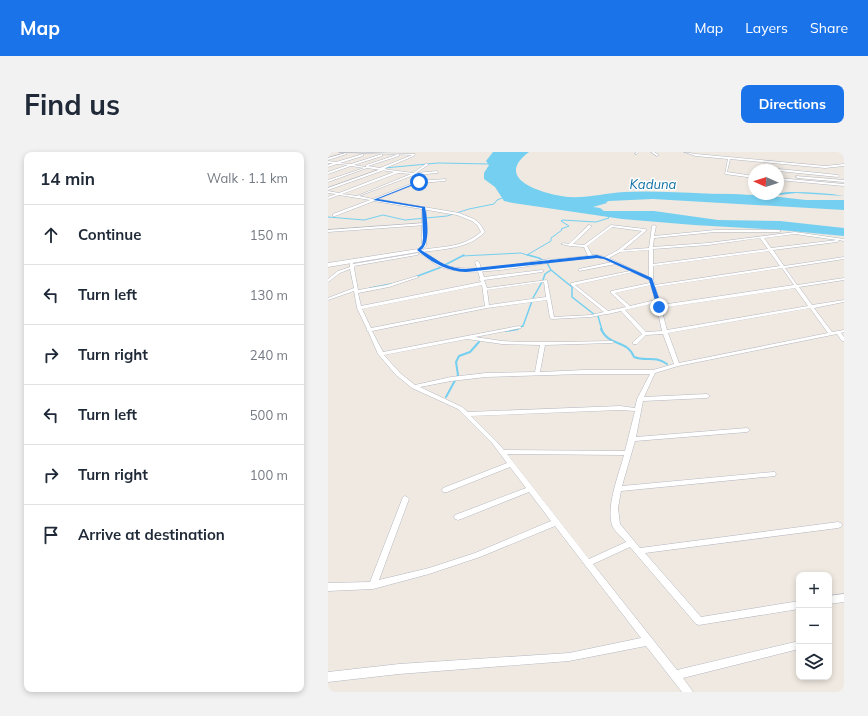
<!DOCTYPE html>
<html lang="en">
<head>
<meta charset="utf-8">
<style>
	:root { --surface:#fff; --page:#f2f2f3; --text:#1f2937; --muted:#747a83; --line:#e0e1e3; --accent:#1a73e8 }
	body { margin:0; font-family:Mulish,sans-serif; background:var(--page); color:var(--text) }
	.controls { position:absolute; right:12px; bottom:12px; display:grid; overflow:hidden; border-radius:8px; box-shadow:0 2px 6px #0003 }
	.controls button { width:36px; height:36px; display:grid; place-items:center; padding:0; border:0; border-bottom:1px solid var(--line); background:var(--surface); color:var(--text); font:20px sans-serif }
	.compass { position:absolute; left:420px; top:12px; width:36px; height:36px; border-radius:50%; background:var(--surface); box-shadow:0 2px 6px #0003; rotate:273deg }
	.stop { position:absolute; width:12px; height:12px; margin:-9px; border:3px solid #1a73e8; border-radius:50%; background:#fff }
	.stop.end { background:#1a73e8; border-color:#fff; box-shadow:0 1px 4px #0008 }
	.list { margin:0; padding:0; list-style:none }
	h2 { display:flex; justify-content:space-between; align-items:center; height:52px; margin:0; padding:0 16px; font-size:17px }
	h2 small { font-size:13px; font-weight:400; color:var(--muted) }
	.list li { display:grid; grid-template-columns:26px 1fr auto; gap:12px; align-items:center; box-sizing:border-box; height:60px; padding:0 16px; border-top:1px solid var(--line) }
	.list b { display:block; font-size:15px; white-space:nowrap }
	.list em { font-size:13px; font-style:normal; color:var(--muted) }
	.icon { flex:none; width:22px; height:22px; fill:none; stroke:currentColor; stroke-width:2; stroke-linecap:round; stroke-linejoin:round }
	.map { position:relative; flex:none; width:516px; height:540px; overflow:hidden; border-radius:8px }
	header { display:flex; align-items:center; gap:24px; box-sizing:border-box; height:56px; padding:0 20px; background:var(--accent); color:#fff }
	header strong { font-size:19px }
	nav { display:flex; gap:22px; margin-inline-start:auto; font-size:14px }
	.intro { display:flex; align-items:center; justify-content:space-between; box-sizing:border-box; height:96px; padding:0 24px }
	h1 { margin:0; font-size:28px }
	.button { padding:10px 18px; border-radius:8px; background:var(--accent); color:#fff; font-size:14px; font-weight:700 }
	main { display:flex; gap:24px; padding:0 24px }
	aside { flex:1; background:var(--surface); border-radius:8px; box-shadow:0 2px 6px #0003 }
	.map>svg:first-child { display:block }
	.water { fill:#75cff0 }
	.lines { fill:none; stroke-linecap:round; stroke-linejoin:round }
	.stream-far2 { stroke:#75cff0; stroke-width:1 }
	.stream-far1 { stroke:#75cff0; stroke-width:1.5 }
	.stream { stroke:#75cff0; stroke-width:2 }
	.minor-casing { stroke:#b4b7c1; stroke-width:1 }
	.tertiary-casing { stroke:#b4b7c1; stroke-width:1 }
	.minor { fill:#fff; fill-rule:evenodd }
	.tertiary { fill:#fff; fill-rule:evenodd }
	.route { fill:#1a73e8 }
	.labels { text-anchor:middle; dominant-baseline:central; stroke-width:3; stroke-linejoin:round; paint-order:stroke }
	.far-water-label { font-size:13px; font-style:italic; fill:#0d6fa3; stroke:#fff }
</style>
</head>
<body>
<header>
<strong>Map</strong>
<nav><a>Map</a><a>Layers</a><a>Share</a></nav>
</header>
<div class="intro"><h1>Find us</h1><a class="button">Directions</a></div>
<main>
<aside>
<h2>14 min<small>Walk · 1.1 km</small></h2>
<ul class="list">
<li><svg class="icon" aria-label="ahead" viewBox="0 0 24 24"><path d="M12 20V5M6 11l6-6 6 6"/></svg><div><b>Continue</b></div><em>150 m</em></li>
<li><svg class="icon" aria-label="left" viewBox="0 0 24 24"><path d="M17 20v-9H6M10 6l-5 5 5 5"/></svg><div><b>Turn left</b></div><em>130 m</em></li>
<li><svg class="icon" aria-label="right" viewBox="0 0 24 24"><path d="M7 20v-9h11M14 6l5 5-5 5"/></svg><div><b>Turn right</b></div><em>240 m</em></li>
<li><svg class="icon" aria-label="left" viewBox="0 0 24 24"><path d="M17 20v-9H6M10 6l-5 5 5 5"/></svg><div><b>Turn left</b></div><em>500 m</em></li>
<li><svg class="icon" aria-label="right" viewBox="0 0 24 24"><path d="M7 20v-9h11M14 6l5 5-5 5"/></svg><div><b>Turn right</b></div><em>100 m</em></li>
<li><svg class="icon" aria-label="arrive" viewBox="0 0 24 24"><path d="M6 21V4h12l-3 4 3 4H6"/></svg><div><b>Arrive at destination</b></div></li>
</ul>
</aside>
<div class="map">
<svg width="516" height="540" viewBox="0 0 516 540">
	<rect width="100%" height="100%" fill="#efe9e1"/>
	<path class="water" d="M165 0H201C166 26 210 40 233 44 254 48 275 41 296 40 332 38 369 42 405 42 416 42 427 44 438 43 448 42 455 40 465 40 482 40 499 41 516 44L468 41 442 44 478 48H516V58L325 47 281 49 278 50 279 51 265 55 272 56 276 59H326L390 68 452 69 516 76V84L452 78 366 73 294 67 185 51 176 49 167 35 156 27V21L161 13 158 9Z"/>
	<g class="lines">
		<path class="stream-far2" d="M56 16 110 11 162 12
			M0 65 36 68 55 63 77 68 119 64 141 57 166 52 169 48 177 45
			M134 104 193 101 199 103
			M204 104 199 103 223 89V86L234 78 233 77 241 74 233 69 234 68 268 70 281 66 278 63 280 62"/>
		<path class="stream-far1" d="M200 103 211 106 219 111 223 118 244 135V145L267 163
			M87 125 111 116 136 103
			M215 128 217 122 223 118
			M42 136 63 132
			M205 146 214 130
			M270 164 274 178
			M185 178 195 174 204 149"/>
		<path class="stream" d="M273 177C281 195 299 187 306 205 319 210 326 203 339 212
			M178 179 190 177
			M118 245 130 223 128 210 131 204 142 200 151 190"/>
		<defs>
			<path id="minor" d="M0 0H5L0 2Z
				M11 0 87 2 86 4 55 17 85 21 99 11 100 13 88 21 109 19 110 21 86 23 31 44 45 47 90 29 118 27 117 29 91 31 49 47 131 61 146 67 152 72 157 80C140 97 116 97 94 100L92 99 93 98C115 94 135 96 153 80L149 73 144 69 129 63 46 49 7 64H5V62L42 48 11 43 0 47V45L8 42 0 41V39L11 41 66 20 39 16 0 30V28L36 16 23 14 0 22V20L20 13 9 12 0 15V13L5 11H0V9L8 10 35 2V4L12 11 23 12 54 2V4L26 13 38 15V13L71 2V4L40 14 52 16 84 3ZM70 21 83 22 29 44 14 42Z
				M309 0H311L309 2H307Z
				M323 0H326L331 3 329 4Z
				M356 0 368 2 497 14 516 12V14L497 16 402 7 399 20 426 24V26L397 22 400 7 368 4Z
				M18 1 19 2 0 8V6Z
				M451 17 510 23 511 24 510 25 450 19Z
				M468 24 516 28V30L469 26Z
				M450 26 516 32V34L450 28Z
				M97 71 99 72 98 73 0 80V78Z
				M261 73 264 74 245 92 256 93 283 73 317 77 319 78 295 98 321 96 324 74 326 73 328 74 326 84 387 78H451L453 79 451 80H387L326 86 325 95 380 91 467 80 516 87V89L510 88 511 89 509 90 445 98 456 114 516 105V107L457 116 469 133 516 126V128L471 135 484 153 516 148V150L486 156 504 180 516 178V180L513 181 516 185V189H514L509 182 350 214 327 221 316 245 379 242 382 244 379 246 315 249 308 285 419 276 422 278 419 280 307 289 294 334 445 320H447L448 322 447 324 293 339 290 356 292 372 312 396 510 370 513 371 514 373 513 375 510 376 317 401 373 465 471 449V457L371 473 368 472 302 395 265 412 349 518 471 489V497L355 526 363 537 365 540H354L318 494 241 509 71 522 0 530V520L71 512 241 501 313 486 227 374 152 405 101 422 45 437 0 439V431L42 430 75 345 77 344 79 345 81 347 51 428 101 416 147 401 223 369 201 340 133 367 130 368 127 367 126 365 127 363 198 336 182 315 119 340H115L114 338 115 336 179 311 164 291 130 257 84 236 68 223 50 202 40 179 38 178 39 177 29 156 26 139 0 148V146L26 136 22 117 12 121 0 130V127L10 119 22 115V109H24L25 112 90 101 91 102 89 103 26 114 27 115 26 116 30 138 59 133 89 124 91 125 61 135 30 141 33 154 153 130 151 127 152 126 147 110 149 109 151 110 156 125 214 118 216 119 214 120 156 128 159 136 219 128 226 165 263 163 276 160 243 133V131L302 119 288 112 251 119V117L284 110 277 107 269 105 221 110 219 109 221 108 260 104 256 95 242 94 233 92 235 91 241 92ZM284 75 314 79 290 98 277 105 269 103H264L259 94ZM467 82 509 88 443 96 436 86ZM432 86 440 97 325 112V97L380 93ZM321 98V125L281 106 292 100ZM441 99 452 114 327 133 325 127V114ZM454 116 466 133 333 153 327 135ZM305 120 321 128 322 131 283 139V141L298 155 280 159 247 133ZM216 130 218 145 161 153 159 138ZM154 133 157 154 43 176 34 157ZM323 133 327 148 302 154 287 141ZM467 136 480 154 339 178 333 156ZM219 148 222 166 224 167 263 165 278 162H280L293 159 314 182 305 190V192H309L318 183 335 182 346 212 325 218H256L212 220 217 193 284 191 286 190 284 189 230 190H193L174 189 147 185 193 176V175L191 174 55 200 44 179 159 156ZM328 151 334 179 318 180 297 158ZM482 156 500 181 351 211 340 181ZM139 187 174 192 212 193 207 220 158 221 123 225 87 233 72 221 56 203ZM256 222H322L309 247 307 256 292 254 140 260 134 255 92 235 123 229 158 225ZM292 258 307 259 297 299 176 298 168 289 143 264ZM179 302 296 303C291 322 278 354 284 373 286 379 294 385 298 390L261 407Z
				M516 442V450L501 452V444Z"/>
			<path id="tertiary" d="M56 16 59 17 0 38V36Z
				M96 55 98 56V94L94 98C102 103 109 110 117 113 139 122 196 111 221 107L224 109 221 111C191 115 145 125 116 116 106 113 99 105 90 100L0 115V111L90 97 94 93V56Z"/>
		</defs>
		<use href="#minor" class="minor-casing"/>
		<use href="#tertiary" class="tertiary-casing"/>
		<use href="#minor" class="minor"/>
		<use href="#tertiary" class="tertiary"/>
	</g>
	<path class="route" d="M90 30H93L50 47 97 55C99 66 103 90 93 98 108 107 119 117 138 117L269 103 279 106 324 126 334 155 331 157 329 155 321 128 276 107 269 106 138 120C118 119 103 110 89 98L94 93 95 86 94 56 45 48Z"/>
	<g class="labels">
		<g class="far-water-label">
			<text x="325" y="32">Kaduna</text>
		</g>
	</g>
</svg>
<div class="controls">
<button>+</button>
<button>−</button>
<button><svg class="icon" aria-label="layers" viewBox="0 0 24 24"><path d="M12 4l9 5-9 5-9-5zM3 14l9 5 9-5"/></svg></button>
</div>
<svg class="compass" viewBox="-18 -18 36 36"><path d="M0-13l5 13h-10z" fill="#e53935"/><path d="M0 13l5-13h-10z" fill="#747a83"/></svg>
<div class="stop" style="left:91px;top:30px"></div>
<div class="stop end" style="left:331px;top:155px"></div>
</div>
</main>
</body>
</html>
